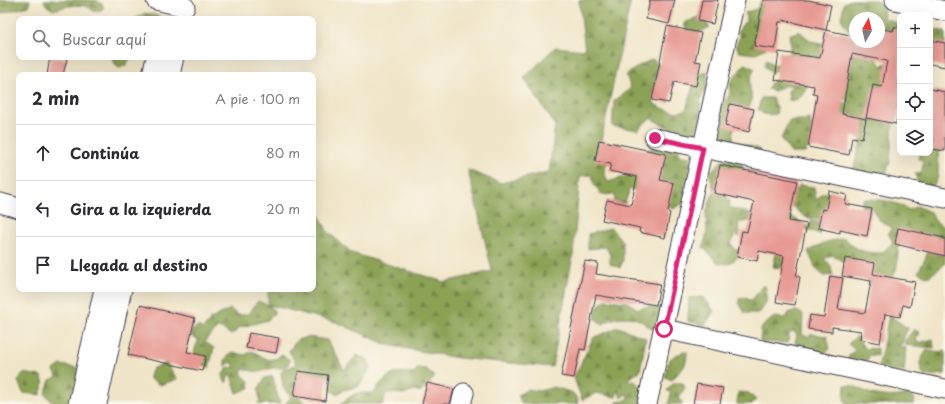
<!DOCTYPE html>
<html lang="es">
<head>
<meta charset="utf-8">
<style>
	:root { --surface:#fff; --page:#f2f2f3; --text:#2b2b33; --muted:#7c7c81; --line:#e1e1e2 }
	body { margin:0; font-family:"Playpen Sans",sans-serif; background:var(--page); color:var(--text) }
	.controls { position:absolute; right:12px; top:12px; display:grid; overflow:hidden; border-radius:8px; box-shadow:0 4px 16px #0002 }
	.controls button { width:36px; height:36px; display:grid; place-items:center; padding:0; border:0; border-bottom:1px solid var(--line); background:var(--surface); color:var(--text); font:20px sans-serif }
	.compass { position:absolute; left:849px; top:12px; width:36px; height:36px; border-radius:50%; background:var(--surface); box-shadow:0 4px 16px #0002; rotate:8deg }
	.stop { position:absolute; width:12px; height:12px; margin:-9px; border:3px solid #db2777; border-radius:50%; background:#fff }
	.stop.end { background:#db2777; border-color:#fff; box-shadow:0 1px 4px #0008 }
	.list { margin:0; padding:0; list-style:none }
	h2 { display:flex; justify-content:space-between; align-items:center; height:52px; margin:0; padding:0 16px; font-size:17px }
	h2 small { font-size:13px; font-weight:400; color:var(--muted) }
	.list li { display:grid; grid-template-columns:26px 1fr auto; gap:12px; align-items:center; box-sizing:border-box; height:56px; padding:0 16px; border-top:1px solid var(--line) }
	.list b { display:block; font-size:15px; white-space:nowrap }
	.list em { font-size:13px; font-style:normal; color:var(--muted) }
	.icon { flex:none; width:22px; height:22px; fill:none; stroke:currentColor; stroke-width:2; stroke-linecap:round; stroke-linejoin:round }
	.map { position:relative; flex:none; width:945px; height:404px; overflow:hidden }
	.search { position:absolute; background:var(--surface); box-shadow:0 4px 16px #0002; left:16px; top:16px; width:300px; height:44px; display:flex; align-items:center; gap:10px; box-sizing:border-box; padding:0 14px; border-radius:8px; color:var(--muted); font-size:15px }
	.panel { position:absolute; background:var(--surface); box-shadow:0 4px 16px #0002; left:16px; top:72px; width:300px; height:220px; border-radius:8px }
	.map>svg:first-child { display:block }
	.forest { fill:url(#forest-firs); stroke:#566248 }
	.building { fill:#e79993 }
	.lines { fill:none; stroke-linecap:round; stroke-linejoin:round }
	.minor-casing { stroke:#413f50; stroke-width:21 }
	.minor { stroke:#fff; stroke-width:19 }
	.route { stroke:#db2777; stroke-width:5 }
</style>
</head>
<body>
<div class="map">
<svg width="945" height="404" viewBox="0 0 945 404">
	<defs>
		<pattern id="forest-firs" width="22" height="20" patternUnits="userSpaceOnUse"><rect width="22" height="20" fill="#8ba254"/><path d="M5 1l3.5 6h-7zM16 11l3.5 6h-7z" fill="#718447"/></pattern>
	</defs>
	<rect width="100%" height="100%" fill="#fbf7ec"/>
	<filter id="ink" filterUnits="userSpaceOnUse"><feTurbulence type="fractalNoise" baseFrequency=".025" numOctaves="2"/><feDisplacementMap in="SourceGraphic" scale="8" xChannelSelector="R" yChannelSelector="G"/><feConvolveMatrix kernelMatrix="1 2 1 2 8 2 1 2 1" color-interpolation-filters="sRGB"/></filter>
	<filter id="wash" filterUnits="userSpaceOnUse"><feTurbulence type="fractalNoise" baseFrequency=".012" numOctaves="4" result="noise"/><feDisplacementMap in="SourceGraphic" scale="16" xChannelSelector="R" yChannelSelector="G"/><feGaussianBlur stdDeviation="0.9" result="paint"/><feColorMatrix in="noise" values="0 0 0 0 0 0 0 0 0 0 0 0 0 0 0 0 0 1.4 0 .05"/><feComposite in="paint" operator="in"/></filter>
	<g filter="url(#wash)">
		<rect width="100%" height="100%" fill="#f0e5c8"/>
		<path class="forest" d="M0 0H30L29 6 0 14Z
			M44 0H96L103 5V9C90 15 94 8 85 6 74 4 63 7 53 10L46 5Z
			M579 0H631L600 146 608 147 619 143 625 151 617 159 605 165 604 172 608 182 631 175 657 174 666 166H659L639 153 654 147 678 145 680 156 691 157 688 184 683 183 689 200 673 209 630 188 625 203 615 202 614 194 602 195 594 184 592 175 580 176 573 255 552 367 458 358 387 345 336 322 269 305 275 312 268 320 238 328 237 331 231 335 224 330 215 327 217 329 207 338 205 342 214 348 209 368C195 360 190 355 199 340L192 337 193 330 198 326 203 329 209 322 212 325 209 320 230 309 238 315 248 314 258 301 268 305V289H313V201L327 231 352 253 444 282 492 271 468 170 501 183 549 172 555 125 524 78 555 47 585 50Z
			M765 0 770 46 754 54 739 52 736 45 740 37 738 32 742 25 746 21V12L757 9 761 1Z
			M851 0H876L883 5 884 18 900 24V29L891 30 889 40 879 37V18H855V42L875 56 881 66 885 63 890 65 900 76V108L894 115H874L893 124 890 162 886 173 868 176 853 171 866 121 864 123 853 114 843 117 835 104 852 103 810 80C805 89 801 103 789 100L788 91 793 85 783 86 775 91 768 89 770 84 781 74 782 66 771 73 764 66 766 60 775 65 788 58 791 45 789 35 799 31 811 41 828 44 854 37 841 19 844 3Z
			M145 13 163 17 164 19H134Z
			M699 17 710 27 698 33 687 34 684 23Z
			M934 29 945 32V65L930 47V31Z
			M112 57H128L129 60 125 66 119 68 114 64Z
			M653 59 660 67 654 91V104C666 110 673 114 686 110L696 75 707 72V87L700 101 701 117 692 145 688 138 650 118 638 130 612 126 614 101 631 88 626 75 640 65Z
			M745 64 755 69C744 85 754 92 751 103 748 111 741 117 734 122L733 141 757 148 761 151 716 141 719 107C728 99 732 94 730 82Z
			M761 98H772L777 108 776 114C768 115 763 116 758 109Z
			M810 119 812 135 805 153H791L781 139 789 121Z
			M930 129 945 137 939 151 938 177 933 187 919 186 915 174 922 171 923 160 918 159 919 153H930Z
			M724 159H741L743 169 756 171 764 177 766 173 784 176 799 191V185L814 187 816 200 823 193H838L823 221 805 217 786 201 722 187 714 190 709 173Z
			M721 189 730 202 729 207 751 214 753 220 738 223 740 231 739 237 735 234 731 244 738 251 739 256 729 264 718 263 703 248 707 232 706 213 712 195Z
			M863 199C879 199 896 201 909 210L917 206 932 213 934 220 945 228V264L928 277 918 272 926 257 929 243H900C896 254 900 270 891 279 887 283 879 285 874 288 868 280 861 271 852 266 845 262 839 260 832 255L824 259 830 264 833 275 824 276 816 269 808 251 826 242 845 238C856 251 866 253 882 253L893 242 888 233 892 228 878 219 872 208 861 206Z
			M792 217 809 227 811 221 822 223 820 235 812 231 805 230 788 261 782 268 773 267 784 218Z
			M611 228 623 242V260L620 268 610 264V255L606 247 588 249V234Z
			M762 286H765C769 298 767 304 759 313H745L739 303V299L746 297 749 300 753 299Z
			M704 297 714 311 705 325 688 321 689 298Z
			M605 300 627 302 638 309 648 306 665 309 657 331C650 328 646 324 641 321 629 314 612 317 602 325L595 318 598 306Z
			M796 311 803 314 802 335 809 337 811 334 827 336 830 349 823 354 800 353 795 342 797 336 794 331 789 334 788 343 760 342 761 328 774 317 784 318 790 312Z
			M889 315 909 329 906 332 902 344 896 345 906 348 904 372 878 370Z
			M618 327 646 338 640 371 627 380 634 381 644 389 641 404H617V402L624 401 629 398 626 394 621 398 618 389 616 397 596 393 582 400 574 378 593 338Z
			M914 329 920 333 916 339 918 343 933 339 934 348 905 345V341Z
			M857 336 862 345 866 349 877 348V356L868 355 869 358 859 366 847 364 849 355 855 350 848 344Z
			M307 337 328 340 344 370 357 355 368 360 371 368 358 387 344 390 337 394 330 390 331 376 297 379 293 391 306 404H287L286 402 291 397 283 387 281 372 296 364 289 351 297 340Z
			M927 350 942 353 945 350V374L924 376C917 364 920 360 927 350Z
			M252 351 269 360 278 358 281 354 290 360 286 368H274L259 372 242 369V375L249 381 250 388 237 393 230 373 226 383 222 376 228 367 235 368 232 362 225 366V360L232 352 245 355Z
			M682 351 687 352C687 369 681 369 672 380L665 377 669 360 677 354H681Z
			M167 363 177 379 160 385 149 378 153 368Z
			M61 365 78 368 80 404H54L45 394 50 380 57 377 54 370Z
			M418 368 427 369 435 377 421 392 414 390 407 394 386 393 383 404H340L356 393H374C383 377 394 370 413 373Z
			M23 373 41 376 44 383 40 395 23 393 18 381Z
			M273 376 278 399 281 404H258L260 400 258 389 265 378Z
			M674 383H683L685 388 679 397 683 404H668L671 394 667 390Z
			M845 385C860 386 858 389 869 393 883 397 895 398 909 394L915 399 914 404H847L844 399Z
			M554 387 573 393 578 400 577 404H522L518 395 528 389 539 391Z
			M738 392 749 393 756 400 752 404H737Z"/>
		<g id="blocks">
			<path class="building" d="M650 0H675L669 24 646 19Z
				M702 0H718L713 24 698 21Z
				M763 0H808L831 5 826 30 783 20 782 22H779L775 49 754 46Z
				M667 26 701 33 695 61 701 62 696 86 674 82 669 103 652 100Z
				M894 27H900V102L896 124 866 118 873 85 882 87 887 61 852 54 842 114 866 119 862 139 852 137 849 155 808 147 817 95 813 94 814 86 775 80 779 52 820 58 826 30 855 36V42H879V28L893 31Z
				M930 40 945 43V67L930 64Z
				M50 57 67 59 63 75H47Z
				M930 89 945 92V151L931 149 933 140H930Z
				M730 104 754 109 749 132 725 126Z
				M599 140 666 154 660 180 674 183 668 212 670 213 665 238 639 232 640 228 602 220 607 200 631 205 637 177 609 171 611 164 595 161Z
				M720 165 797 181 789 221 807 224 796 276 800 277 795 305 776 302 784 256 759 251 757 261 737 257 742 231 747 232 754 202 714 193Z
				M829 191 847 195 845 204 872 209 867 236 840 230V233L818 228 822 209 826 210Z
				M898 228 945 238V256L895 244Z
				M845 258 875 263 873 274 915 282 910 307 903 305 900 317 885 314 880 343 860 339 861 331 832 327V332L808 329 810 315 824 317 830 276 843 278 838 309 865 313 871 281 842 276Z
				M585 261 598 263 596 274 660 284 656 305 596 295 585 350 580 349 574 378 561 376Z
				M140 305 195 318 187 352 206 356 202 371 128 355Z
				M249 333 279 338 276 353 246 348Z
				M298 371 328 375 325 401 294 396Z
				M427 383 454 389 450 404H422Z
				M697 384 723 388 720 404H693Z"/>
		</g>
	</g>
	<g filter="url(#ink)">
		<use href="#blocks" fill-opacity="0" stroke="#413f50" stroke-width="1"/>
		<g class="lines">
			<defs>
				<path id="minor" d="M156 0 185 7
					M895 0 945 11
					M152 75 156 57
					M170 75 174 57
					M655 138 945 198
					M0 203 19 208
					M664 329 945 389
					M78 404 104 289
					M97 404 122 289
					M461 404 464 393
					M647 404 735 0"/>
			</defs>
			<use href="#minor" class="minor-casing"/>
			<use href="#minor" class="minor"/>
		</g>
	</g>
	<g class="lines" filter="url(#ink)">
		<path class="route" d="M655 138 703 148 664 329"/>
	</g>
</svg>
<div class="controls">
<button>+</button>
<button>−</button>
<button><svg class="icon" aria-label="locate" viewBox="0 0 24 24"><circle cx="12" cy="12" r="6"/><path d="M12 2v4M12 18v4M2 12h4M18 12h4"/></svg></button>
<button><svg class="icon" aria-label="layers" viewBox="0 0 24 24"><path d="M12 4l9 5-9 5-9-5zM3 14l9 5 9-5"/></svg></button>
</div>
<svg class="compass" viewBox="-18 -18 36 36"><path d="M0-13l5 13h-10z" fill="#e53935"/><path d="M0 13l5-13h-10z" fill="#7c7c81"/></svg>
<div class="stop" style="left:664px;top:329px"></div>
<div class="stop end" style="left:655px;top:138px"></div>
<div class="search"><svg class="icon" aria-label="search" viewBox="0 0 24 24"><circle cx="10" cy="10" r="6"/><path d="M15 15l6 6"/></svg>Buscar aquí</div>
<section class="panel">
<h2>2 min<small>A pie · 100 m</small></h2>
<ul class="list">
<li><svg class="icon" aria-label="ahead" viewBox="0 0 24 24"><path d="M12 20V5M6 11l6-6 6 6"/></svg><div><b>Continúa</b></div><em>80 m</em></li>
<li><svg class="icon" aria-label="left" viewBox="0 0 24 24"><path d="M17 20v-9H6M10 6l-5 5 5 5"/></svg><div><b>Gira a la izquierda</b></div><em>20 m</em></li>
<li><svg class="icon" aria-label="arrive" viewBox="0 0 24 24"><path d="M6 21V4h12l-3 4 3 4H6"/></svg><div><b>Llegada al destino</b></div></li>
</ul>
</section>
</div>
</body>
</html>
